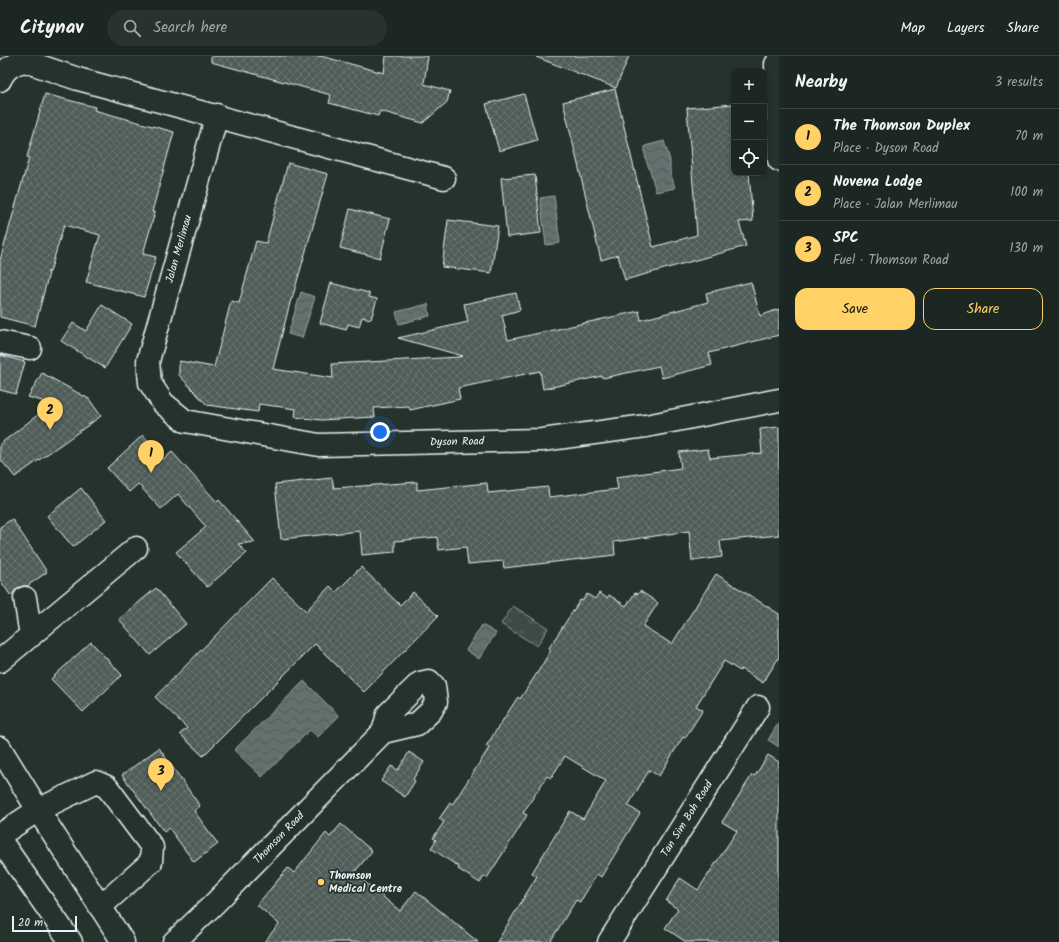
<!DOCTYPE html>
<html lang="en">
<head>
<meta charset="utf-8">
<style>
	:root { --surface:#1c2622; --page:#29322f; --text:#f1f3f6; --muted:#a0a5a5; --line:#3a4340; --accent:#ffd166 }
	body { margin:0; font-family:Kalam,sans-serif; background:var(--page); color:var(--text) }
	.controls { position:absolute; right:12px; top:12px; display:grid; overflow:hidden; border-radius:8px; box-shadow:0 2px 6px #0003 }
	.controls button { width:36px; height:36px; display:grid; place-items:center; padding:0; border:0; border-bottom:1px solid var(--line); background:var(--surface); color:var(--text); font:20px sans-serif }
	.scale { position:absolute; left:12px; bottom:10px; width:65px; box-sizing:border-box; padding-left:4px; border:2px solid #e8f1f8; border-top:0; font-size:11px; line-height:14px; white-space:nowrap; color:#e8f1f8; -webkit-text-stroke:3px #26332d; paint-order:stroke }
	.you { position:absolute; left:380px; top:376px; width:14px; height:14px; margin:-10px; border:3px solid #fff; border-radius:50%; background:#1a73e8; box-shadow:0 0 0 6px #1a73e833 }
	.badge { display:grid; place-items:center; width:26px; height:26px; border-radius:50%; background:var(--accent); color:#111; font-size:13px; font-weight:700 }
	.pin { position:absolute; translate:-50% -33px; filter:drop-shadow(0 1px 2px #0008) }
	.pin::after { content:''; position:absolute; top:21px; width:14px; height:12px; background:inherit; clip-path:polygon(0 0,100% 0,50% 100%) }
	.list { margin:0; padding:0; list-style:none }
	h2 { display:flex; justify-content:space-between; align-items:center; height:52px; margin:0; padding:0 16px; font-size:17px }
	h2 small { font-size:13px; font-weight:400; color:var(--muted) }
	.list li { display:grid; grid-template-columns:26px 1fr auto; gap:12px; align-items:center; box-sizing:border-box; height:56px; padding:0 16px; border-top:1px solid var(--line) }
	.list b { display:block; font-size:15px; white-space:nowrap }
	.list p { margin:0; font-size:13px; white-space:nowrap; color:var(--muted) }
	.list em { font-size:13px; font-style:normal; color:var(--muted) }
	.actions { display:flex; gap:8px; padding:12px 16px }
	.actions a { flex:1; padding:9px 0; border:1px solid var(--accent); border-radius:12px; text-align:center; font-size:14px; color:var(--accent) }
	.actions .main { background:var(--accent); color:#111 }
	.icon { flex:none; width:22px; height:22px; fill:none; stroke:currentColor; stroke-width:2; stroke-linecap:round; stroke-linejoin:round }
	.map { position:relative; flex:none; width:779px; height:886px; overflow:hidden }
	header { display:flex; align-items:center; gap:24px; box-sizing:border-box; height:56px; padding:0 20px; background:var(--surface); border-bottom:1px solid var(--line) }
	header strong { font-size:19px }
	nav { display:flex; gap:22px; margin-inline-start:auto; font-size:14px }
	.search { width:280px; height:36px; background:var(--page); display:flex; align-items:center; gap:10px; box-sizing:border-box; padding:0 14px; border-radius:22px; color:var(--muted); font-size:15px }
	main { display:flex }
	aside { flex:1; background:var(--surface) }
	.map>svg:first-child { display:block }
	.grass { fill:url(#grass-tufts); stroke:#939ea0 }
	.water { fill:url(#water-waves); stroke:#98a3a5 }
	.building { fill:url(#building-cross-hatch); stroke:#e8f1f8 }
	.lines { fill:none; stroke-linecap:round; stroke-linejoin:round }
	.minor-casing { stroke:#e8f1f8; stroke-width:25 }
	.major-casing { stroke:#e8f1f8; stroke-width:25 }
	.minor { stroke:#26332d; stroke-width:22 }
	.major { stroke:#26332d; stroke-width:22 }
	.poi-dot { fill:#ffd166; stroke:#26332d; stroke-width:1.5 }
	.labels { text-anchor:middle; dominant-baseline:central; stroke-width:3.5; stroke-linejoin:round; paint-order:stroke }
	.street-label { font-size:11px; fill:#e8f1f8; stroke:#26332d }
	.poi-label { font-size:11px; font-weight:bold; fill:#e8f1f8; stroke:#26332d; text-anchor:start }
</style>
</head>
<body>
<header>
<strong>Citynav</strong>
<div class="search"><svg class="icon" aria-label="search" viewBox="0 0 24 24"><circle cx="10" cy="10" r="6"/><path d="M15 15l6 6"/></svg>Search here</div>
<nav><a>Map</a><a>Layers</a><a>Share</a></nav>
</header>
<main>
<div class="map">
<svg width="779" height="886" viewBox="0 0 779 886">
	<defs>
		<pattern id="grass-tufts" width="24" height="20" patternUnits="userSpaceOnUse"><rect width="24" height="20" fill="#3e4b47"/><path d="M3 7l-1-3M5 7V3M7 7l1-3M15 17l-1-3M17 17v-4M19 17l1-3" fill="none" stroke="#5a6562"/></pattern>
		<pattern id="water-waves" width="16" height="10" patternUnits="userSpaceOnUse"><rect width="16" height="10" fill="#636f6d"/><path d="M0 5q4-4 8 0t8 0" fill="none" stroke="#535a5a"/></pattern>
		<pattern id="building-cross-hatch" width="8" height="8" patternUnits="userSpaceOnUse"><rect width="8" height="8" fill="#505c59"/><path d="M0 0l8 8M0 8l8-8" fill="none" stroke="#697472"/></pattern>
	</defs>
	<rect width="100%" height="100%" fill="#26332d"/>
	<filter id="ink" filterUnits="userSpaceOnUse"><feTurbulence type="fractalNoise" baseFrequency=".025" numOctaves="2"/><feDisplacementMap in="SourceGraphic" scale="8" xChannelSelector="R" yChannelSelector="G"/><feConvolveMatrix kernelMatrix="1 2 1 2 8 2 1 2 1" color-interpolation-filters="sRGB"/></filter>
	<g filter="url(#ink)">
		<path class="grass" d="M513 550 548 572 537 590 501 568Z"/>
		<path class="water" d="M664 85 670 104V115L675 132 656 136C654 130 653 124 651 118 647 105 644 104 645 90Z
			M554 140 560 187 546 189 540 142Z
			M301 236 315 241 302 282 288 278Z
			M428 248 430 260 399 268 396 256Z
			M482 569 496 577 479 603 466 594Z
			M304 625 339 660 318 681 310 674 262 721 234 694Z
			M779 666V691L768 684Z"/>
		<path class="building" d="M211 0H321L384 17 386 0H428L424 28 450 35 447 46 423 67 380 55 378 60 329 47 331 39 211 6Z
			M537 0H629L616 32 536 1Z
			M615 33 653 191 697 179 687 52 734 48V117H749L753 165 739 166 746 190 625 224 618 199 601 204 563 46Z
			M45 38 95 51 94 54 174 76 152 156H155L143 198 156 201 144 241 86 226 100 179 64 169 50 216H47L49 217 35 270 0 261V204L29 102 27 101Z
			M524 38 537 84 499 95 486 48Z
			M288 107 328 118 292 243H291L273 313 333 322 332 308 459 301 463 300 398 282 468 266 464 248 516 237 520 254 502 259 508 284 639 255 641 264 708 246 706 237 751 226 760 260 779 253V279L709 297 712 309 662 322 659 310 603 322 602 320 543 333 540 315 458 332 460 343 410 354 409 350 374 352 375 361 321 364 295 361 296 353 259 348 258 356 207 349 179 319V305L214 311 231 245 239 247 256 185 266 187Z
			M535 119 541 177 507 181 501 122Z
			M350 153 390 163 380 202 340 192Z
			M448 164 498 170 491 217 442 211Z
			M331 227 369 237V241L377 243 371 263 362 261 359 271 348 268 346 274 320 267Z
			M102 249 132 268 105 312 61 285 73 267 86 275Z
			M0 299 25 306 16 338 0 334Z
			M42 317 89 343 101 360 15 421 0 403V388L52 348 28 341Z
			M779 371V479L720 485 722 501 692 505 689 475 614 486 615 499 504 512 503 505 468 508 466 491 439 494 437 481 395 485V496L362 499 360 475 281 483 275 428 332 422 334 432 417 426V434L487 427 488 437 548 431 549 441 618 433 616 421 681 412 679 396 708 393 710 402 762 397 760 373Z
			M143 379 164 403 172 396 217 446 219 444 255 486 238 488 247 497 207 531 176 496 206 471 178 438 161 453 138 428 129 436 107 412Z
			M81 432 106 464 73 491 47 460Z
			M12 463 47 516 27 530H23L17 532 11 540 0 524V471Z
			M361 511 400 549 413 536 438 560 364 636 315 588 203 700 180 678 187 672 155 641 272 522 306 555 330 530 336 536Z
			M716 518 779 558V601L763 627 741 613 740 615 724 605 696 650 703 654 685 682 683 681 659 720 649 714 628 750 640 757 601 821 597 818 580 846 576 844 550 886H497L537 820 532 817 570 755 583 763 606 725 565 700 551 722 547 720 523 757 527 759 518 774 487 822 484 820 480 827 458 813 459 811 431 792 436 784 433 782 444 766 439 763 450 747 452 749 489 692 486 690 518 641 520 643 539 614 551 594 549 592 580 544 582 545 587 538 595 543 599 537 607 542 609 539 626 550 635 537 638 538 640 535 658 547 643 570 672 588Z
			M156 532 186 568 150 599 119 563Z
			M91 586 122 619 83 656 51 623Z
			M159 692 200 750 194 755 218 788 194 806 169 772 164 776 122 719Z
			M409 696 424 706 413 723 415 725 405 741 381 725 391 710 398 714Z
			M768 699 779 706V886H686L665 872 678 853 666 845 680 822 698 834 737 775 722 766 752 719 755 720Z
			M341 768 372 795 354 817 400 855 416 835 478 886H264L279 868 257 849 288 812 294 817 326 777 330 781Z"/>
		<g class="lines">
			<defs>
				<path id="minor" d="M776 8 779 104
					M0 24C4 13 14 7 25 5L78 23 444 122
					M217 59 148 305 150 327 163 347 185 365 319 389 542 384 646 370 779 344
					M0 286 30 292
					M25 542 31 580
					M0 605 136 492
					M0 779 38 754 96 726 107 731 152 791 151 806 100 851
					M174 886 214 848 383 676 388 658 420 627 429 625 434 630 436 646 431 655 417 668 383 676
					M609 886 758 651"/>
				<path id="major" d="M0 692 38 754 123 886
					M0 784 71 886"/>
			</defs>
			<use href="#minor" class="minor-casing"/>
			<use href="#major" class="major-casing"/>
			<use href="#minor" class="minor"/>
			<use href="#major" class="major"/>
		</g>
	</g>
	<circle class="poi-dot" cx="321" cy="826" r="4"/>
	<g class="labels">
		<g class="street-label">
			<text transform="translate(179 193) rotate(-74)">Jalan Merlimau</text>
			<text transform="translate(457 386) rotate(-1)">Dyson Road</text>
			<text transform="translate(687 763) rotate(-58)">Tan Sim Boh Road</text>
			<text transform="translate(279 782) rotate(-46)">Thomson Road</text>
		</g>
		<g class="poi-label">
			<text x="329" y="820">Thomson<tspan x="329" dy="13">Medical Centre</tspan></text>
		</g>
	</g>
</svg>
<div class="controls">
<button>+</button>
<button>−</button>
<button><svg class="icon" aria-label="locate" viewBox="0 0 24 24"><circle cx="12" cy="12" r="6"/><path d="M12 2v4M12 18v4M2 12h4M18 12h4"/></svg></button>
</div>
<div class="scale">20 m</div>
<div class="you"></div>
<div class="pin badge" style="left:151px;top:417px">1</div>
<div class="pin badge" style="left:50px;top:374px">2</div>
<div class="pin badge" style="left:161px;top:735px">3</div>
</div>
<aside>
<h2>Nearby<small>3 results</small></h2>
<ul class="list">
<li><span class="badge">1</span><div><b>The Thomson Duplex</b><p>Place · Dyson Road</p></div><em>70 m</em></li>
<li><span class="badge">2</span><div><b>Novena Lodge</b><p>Place · Jalan Merlimau</p></div><em>100 m</em></li>
<li><span class="badge">3</span><div><b>SPC</b><p>Fuel · Thomson Road</p></div><em>130 m</em></li>
</ul>
<div class="actions"><a class="main">Save</a><a>Share</a></div>
</aside>
</main>
</body>
</html>
